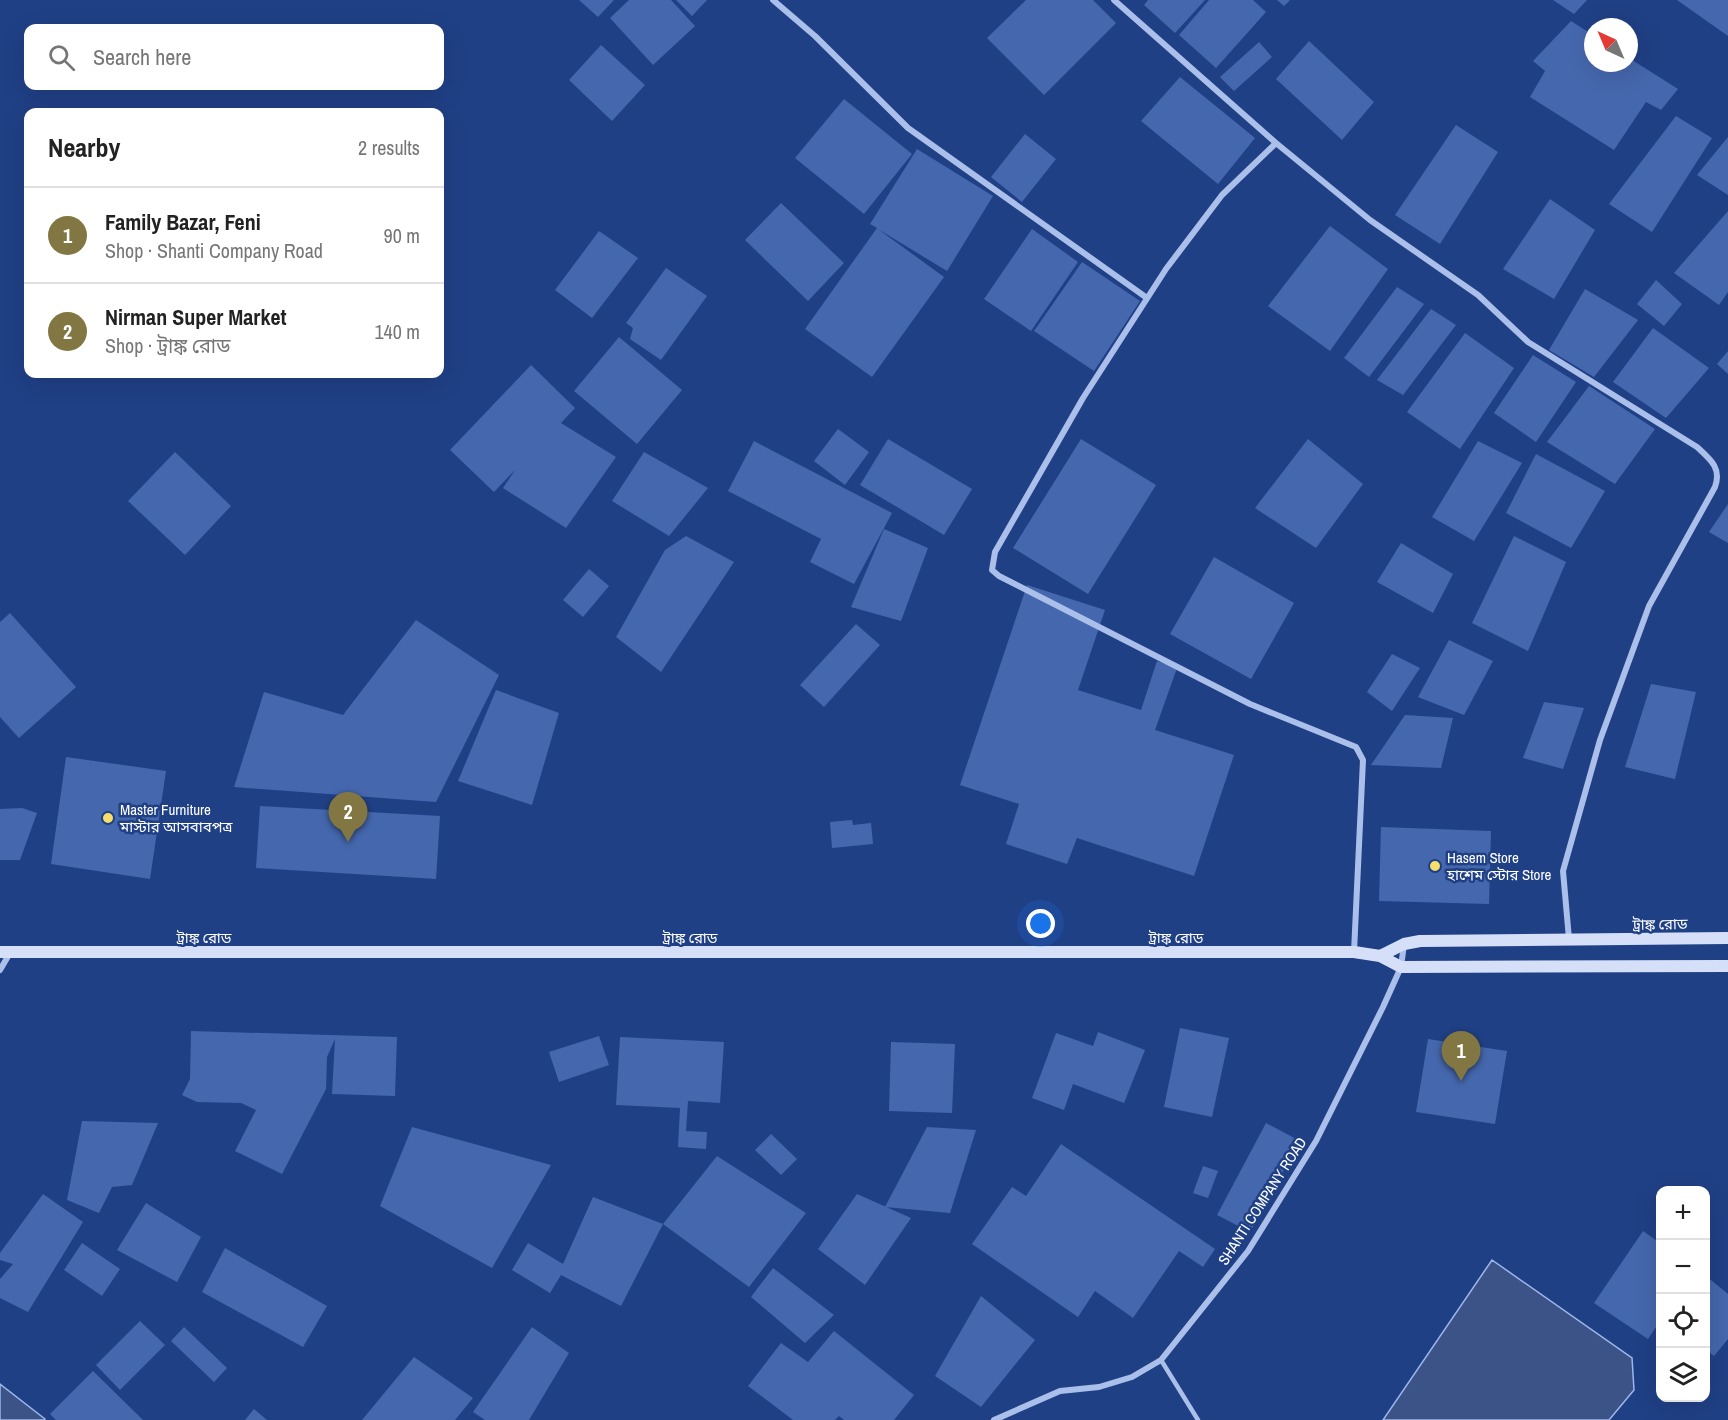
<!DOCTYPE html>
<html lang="en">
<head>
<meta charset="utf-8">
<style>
	:root { --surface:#fff; --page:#f2f2f2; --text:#222; --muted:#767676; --line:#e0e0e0; --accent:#827742 }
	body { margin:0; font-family:"Archivo Narrow","Noto Sans Bengali",sans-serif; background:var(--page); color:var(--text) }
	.controls { position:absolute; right:18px; bottom:18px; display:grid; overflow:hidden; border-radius:12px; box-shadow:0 6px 24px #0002 }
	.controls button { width:54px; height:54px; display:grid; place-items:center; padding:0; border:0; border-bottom:2px solid var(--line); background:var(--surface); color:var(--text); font:30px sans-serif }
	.compass { position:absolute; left:1584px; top:18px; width:54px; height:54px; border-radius:50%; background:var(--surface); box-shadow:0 6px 24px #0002; rotate:316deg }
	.you { position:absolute; left:1041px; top:924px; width:21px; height:21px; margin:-15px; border:4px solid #fff; border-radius:50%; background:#1a73e8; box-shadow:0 0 0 9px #1a73e833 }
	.badge { display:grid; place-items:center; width:39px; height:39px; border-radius:50%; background:var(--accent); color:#fff; font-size:20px; font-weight:700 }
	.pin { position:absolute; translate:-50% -50px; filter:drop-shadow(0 2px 3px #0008) }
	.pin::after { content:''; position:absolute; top:32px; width:21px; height:18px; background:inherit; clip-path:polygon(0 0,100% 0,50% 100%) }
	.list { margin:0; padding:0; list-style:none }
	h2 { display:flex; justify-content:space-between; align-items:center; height:78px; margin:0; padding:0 24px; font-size:26px }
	h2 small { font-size:20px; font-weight:400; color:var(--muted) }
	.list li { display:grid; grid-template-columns:39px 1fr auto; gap:18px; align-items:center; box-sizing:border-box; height:96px; padding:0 24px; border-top:2px solid var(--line) }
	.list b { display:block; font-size:22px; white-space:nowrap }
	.list p { margin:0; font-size:20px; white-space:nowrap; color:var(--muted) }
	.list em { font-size:20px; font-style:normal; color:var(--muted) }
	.icon { flex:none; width:33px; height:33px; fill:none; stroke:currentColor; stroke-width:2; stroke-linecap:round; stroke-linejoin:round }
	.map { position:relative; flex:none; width:1728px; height:1420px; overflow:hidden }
	.search { position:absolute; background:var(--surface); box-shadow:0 6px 24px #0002; left:24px; top:24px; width:420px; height:66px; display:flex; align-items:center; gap:15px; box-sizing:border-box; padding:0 21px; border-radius:12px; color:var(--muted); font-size:22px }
	.panel { position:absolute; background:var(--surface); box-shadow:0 6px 24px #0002; left:24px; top:108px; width:420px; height:270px; border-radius:12px }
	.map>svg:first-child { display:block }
	.water { fill:#3c5387; stroke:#9db8eb; stroke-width:1.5 }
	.building { fill:#4567ad }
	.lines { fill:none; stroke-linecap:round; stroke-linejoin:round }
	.lane { stroke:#aabfea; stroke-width:4.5 }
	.street { stroke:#aabfea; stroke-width:6 }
	.secondary { stroke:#d5e0f8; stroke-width:12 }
	.poi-dot { fill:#f7df6a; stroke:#204086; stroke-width:2 }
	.labels { text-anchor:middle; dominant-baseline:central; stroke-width:5; stroke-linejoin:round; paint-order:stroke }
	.poi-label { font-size:15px; fill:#fff; stroke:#204086; text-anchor:start }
	.street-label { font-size:15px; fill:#fff; stroke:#204086 }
</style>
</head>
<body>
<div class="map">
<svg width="1728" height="1420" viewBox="0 0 1728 1420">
	<rect width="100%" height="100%" fill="#204086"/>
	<path class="water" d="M1492 1260 1632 1358 1634 1390 1609 1420H1383Z
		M0 1384 45 1419 44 1420H0Z"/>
	<path class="building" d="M579 0H614L598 17Z
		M629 0H671L695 26 653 65 610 18Z
		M676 0H707L692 16Z
		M1026 0H1093L1116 23 1044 95 987 38Z
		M1148 0H1205L1175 33 1144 5Z
		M1209 0H1253L1266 12 1216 68 1179 35Z
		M1277 0H1290L1284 6Z
		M1553 0H1587L1574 14Z
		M1677 0H1728V36Z
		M1571 21 1593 35V63H1629V58L1678 89 1661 110 1646 102 1614 150 1530 97 1545 71 1533 61Z
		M1309 41 1374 102 1342 140 1276 79Z
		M1259 42 1272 57 1234 91 1220 77Z
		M601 45 645 85 612 121 569 80Z
		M1180 77 1255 138 1218 184 1141 121Z
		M844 99 912 154 864 214 795 158Z
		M1676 116 1712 138 1652 232 1609 204Z
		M1456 125 1498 152 1440 244 1395 215Z
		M1025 134 1056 159 1022 202 991 177Z
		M1728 137V195L1697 175Z
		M917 149 993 196 947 271 878 229 944 277 872 377 805 329 877 228 870 224Z
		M1550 199 1595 230 1554 299 1503 269Z
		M781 203 844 263 808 301 745 240Z
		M1728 211V292L1719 305 1674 273Z
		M1330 226 1388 269 1330 351 1268 306Z
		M1032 229 1078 262 1031 331 984 299Z
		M599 231 638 258 592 318 555 290Z
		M1082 262 1140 301 1094 371 1034 331Z
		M666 268 707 296 661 360 630 339 633 328 626 323Z
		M1656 280 1682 304 1664 326 1637 304Z
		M1397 287 1424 304 1369 377 1344 358Z
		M1585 289 1638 320 1594 377 1549 350Z
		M1431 309 1456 325 1403 395 1377 380Z
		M1653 328 1709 368 1666 418 1613 382Z
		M1465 333 1514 368 1460 449 1407 412Z
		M619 337 682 390 637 444 574 391Z
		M1728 351V374L1717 364Z
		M1533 355 1576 382 1536 442 1494 413Z
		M531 365 575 408 561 423 616 457 566 528 503 488 515 470 494 492 450 450Z
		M1589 386 1655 429 1615 484 1547 442Z
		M838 429 869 452 845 485 814 461Z
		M888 439 972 489 944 535 860 485Z
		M1081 439 1156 485 1088 594 1013 548Z
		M1308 439 1363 484 1316 548 1255 508Z
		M754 441 892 513 854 584 810 562 821 539 728 491Z
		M1478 441 1522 463 1474 541 1432 517Z
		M175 452 231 506 185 555 128 501Z
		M644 452 708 488 669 536 612 501Z
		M1536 454 1605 491 1571 548 1506 513Z
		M1728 504V543L1709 532Z
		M884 529 928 548 901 621 851 607Z
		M686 536 734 562 661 672 616 637 665 550Z
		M1514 536 1566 562 1528 651 1472 623Z
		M1401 543 1453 574 1433 613 1377 582Z
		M1214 557 1294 603 1251 679 1170 634Z
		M589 569 609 586 583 617 563 600Z
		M1027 585 1105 610 1078 690 1141 710 1157 661 1177 668 1155 730 1234 755 1194 876 1077 838 1067 864 1006 844 1019 804 960 785Z
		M10 613 76 687 19 738 0 717V622Z
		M416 620 499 675 436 802 234 787 264 692 343 715Z
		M856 624 880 645 824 707 800 685Z
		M1449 640 1493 661 1464 715 1418 697Z
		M1392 654 1420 668 1392 711 1367 692Z
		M1651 684 1696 692 1675 779 1625 767Z
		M496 690 559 713 532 805 458 781Z
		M1544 702 1584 708 1563 769 1523 758Z
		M1405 715 1453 718 1441 768 1371 765Z
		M66 757 166 771 150 879 51 864Z
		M260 806 440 816 436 879 256 868Z
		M22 808 37 813 20 860H0V809Z
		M852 820 853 825 871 823 873 844 832 848 830 822Z
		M1381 827 1491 831 1489 904 1379 901Z
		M1180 1028 1229 1038 1212 1117 1164 1107Z
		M191 1031 397 1037 395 1096 332 1094 335 1039 327 1057 326 1089 282 1174 235 1151 256 1110 241 1103 197 1102 182 1095 190 1079Z
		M1098 1032 1145 1050 1124 1103 1073 1084 1064 1110 1032 1098 1056 1033 1093 1046Z
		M599 1036 609 1065 559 1082 549 1052Z
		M620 1037 724 1042 720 1103 688 1101 686 1131 707 1132 706 1149 678 1147 680 1108 616 1105Z
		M1428 1039 1507 1051 1495 1124 1416 1112Z
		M891 1042 955 1044 952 1113 889 1111Z
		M82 1121 158 1123 132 1185 112 1187 99 1213 67 1200Z
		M1266 1123 1300 1141 1250 1232 1217 1215Z
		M412 1127 551 1165 492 1268 380 1206Z
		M927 1127 976 1130 950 1213 885 1207Z
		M771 1134 797 1159 781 1175 755 1150Z
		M1061 1144 1215 1249 1203 1267 1179 1251 1133 1318 1095 1291 1078 1317 972 1244 1012 1187 1026 1196Z
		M717 1156 806 1213 749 1287 663 1224Z
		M1203 1166 1218 1171 1208 1198 1193 1193Z
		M43 1194 83 1222 28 1312 0 1298V1279L13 1264 0 1260V1253Z
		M857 1194 911 1218 865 1285 818 1249Z
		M593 1197 663 1224 621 1306 561 1275 550 1293 512 1270 528 1243 563 1264Z
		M146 1203 201 1237 177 1282 117 1250Z
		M1643 1231 1660 1243V1321L1648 1339 1594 1303Z
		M82 1243 120 1269 102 1296 64 1270Z
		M225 1248 327 1306 303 1347 202 1292Z
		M773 1268 834 1315 805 1343 751 1297Z
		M1706 1276 1728 1294V1339L1714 1356 1706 1350Z
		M981 1296 1035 1340 981 1407 935 1376Z
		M140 1321 165 1345 120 1390 96 1365Z
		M184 1327 227 1368 214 1382 171 1341Z
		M532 1327 569 1353 529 1420H485L473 1412Z
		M834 1331 914 1395 894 1420H844L839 1416 835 1420H793L748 1386 781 1343 808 1362Z
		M414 1357 473 1398 455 1420H362Z
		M93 1371 143 1420H56L50 1414Z
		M254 1409 267 1420H245Z"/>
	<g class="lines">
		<path class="lane" d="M1161 1360 1198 1420"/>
		<path class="street" d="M773 0 815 36 908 128 1147 298
			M1114 0 1276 143 1370 220 1478 295 1528 342 1697 447C1710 459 1722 468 1715 487L1649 606 1600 740 1563 871 1569 939
			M1276 143 1222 195 1166 269 1083 398 995 552 992 570 999 576 1250 704 1356 747 1363 760 1354 952
			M0 970 10 953
			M994 1420 1060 1391 1099 1387 1132 1377 1161 1360 1248 1251 1316 1141 1383 1007 1401 967 1404 944"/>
		<path class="secondary" d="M0 952H1354L1380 956 1401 967 1728 966
			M1380 956 1404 944 1420 941 1728 938"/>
	</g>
	<g class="poi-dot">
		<circle cx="108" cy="818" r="6"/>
		<circle cx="1435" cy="866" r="6"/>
	</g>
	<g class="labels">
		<g class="poi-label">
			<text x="120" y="809">Master Furniture<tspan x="120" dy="17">মাস্টার আসবাবপত্র</tspan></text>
			<text x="1447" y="857">Hasem Store<tspan x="1447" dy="17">হাশেম স্টোর Store</tspan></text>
		</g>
		<g class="street-label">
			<text transform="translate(1660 924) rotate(-1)">ট্রাঙ্ক রোড</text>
			<text x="204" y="937">ট্রাঙ্ক রোড</text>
			<text x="690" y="937">ট্রাঙ্ক রোড</text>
			<text x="1176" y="937">ট্রাঙ্ক রোড</text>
			<text transform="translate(1262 1201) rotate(-57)">SHANTI COMPANY ROAD</text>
		</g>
	</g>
</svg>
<div class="controls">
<button>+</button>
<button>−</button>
<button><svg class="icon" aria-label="locate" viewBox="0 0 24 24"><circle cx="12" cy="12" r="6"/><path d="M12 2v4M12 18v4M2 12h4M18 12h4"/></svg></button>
<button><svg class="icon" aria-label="layers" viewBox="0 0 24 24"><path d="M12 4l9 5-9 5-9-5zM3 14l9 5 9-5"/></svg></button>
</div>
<svg class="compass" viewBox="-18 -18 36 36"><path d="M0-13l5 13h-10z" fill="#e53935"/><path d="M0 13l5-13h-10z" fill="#767676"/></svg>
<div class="you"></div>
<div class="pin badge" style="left:1461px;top:1081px">1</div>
<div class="pin badge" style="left:348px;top:842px">2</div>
<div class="search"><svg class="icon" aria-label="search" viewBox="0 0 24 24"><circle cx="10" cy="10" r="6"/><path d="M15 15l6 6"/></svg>Search here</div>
<section class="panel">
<h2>Nearby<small>2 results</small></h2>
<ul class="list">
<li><span class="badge">1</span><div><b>Family Bazar, Feni</b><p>Shop · Shanti Company Road</p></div><em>90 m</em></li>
<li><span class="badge">2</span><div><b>Nirman Super Market</b><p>Shop · ট্রাঙ্ক রোড</p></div><em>140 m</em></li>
</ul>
</section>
</div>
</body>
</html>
